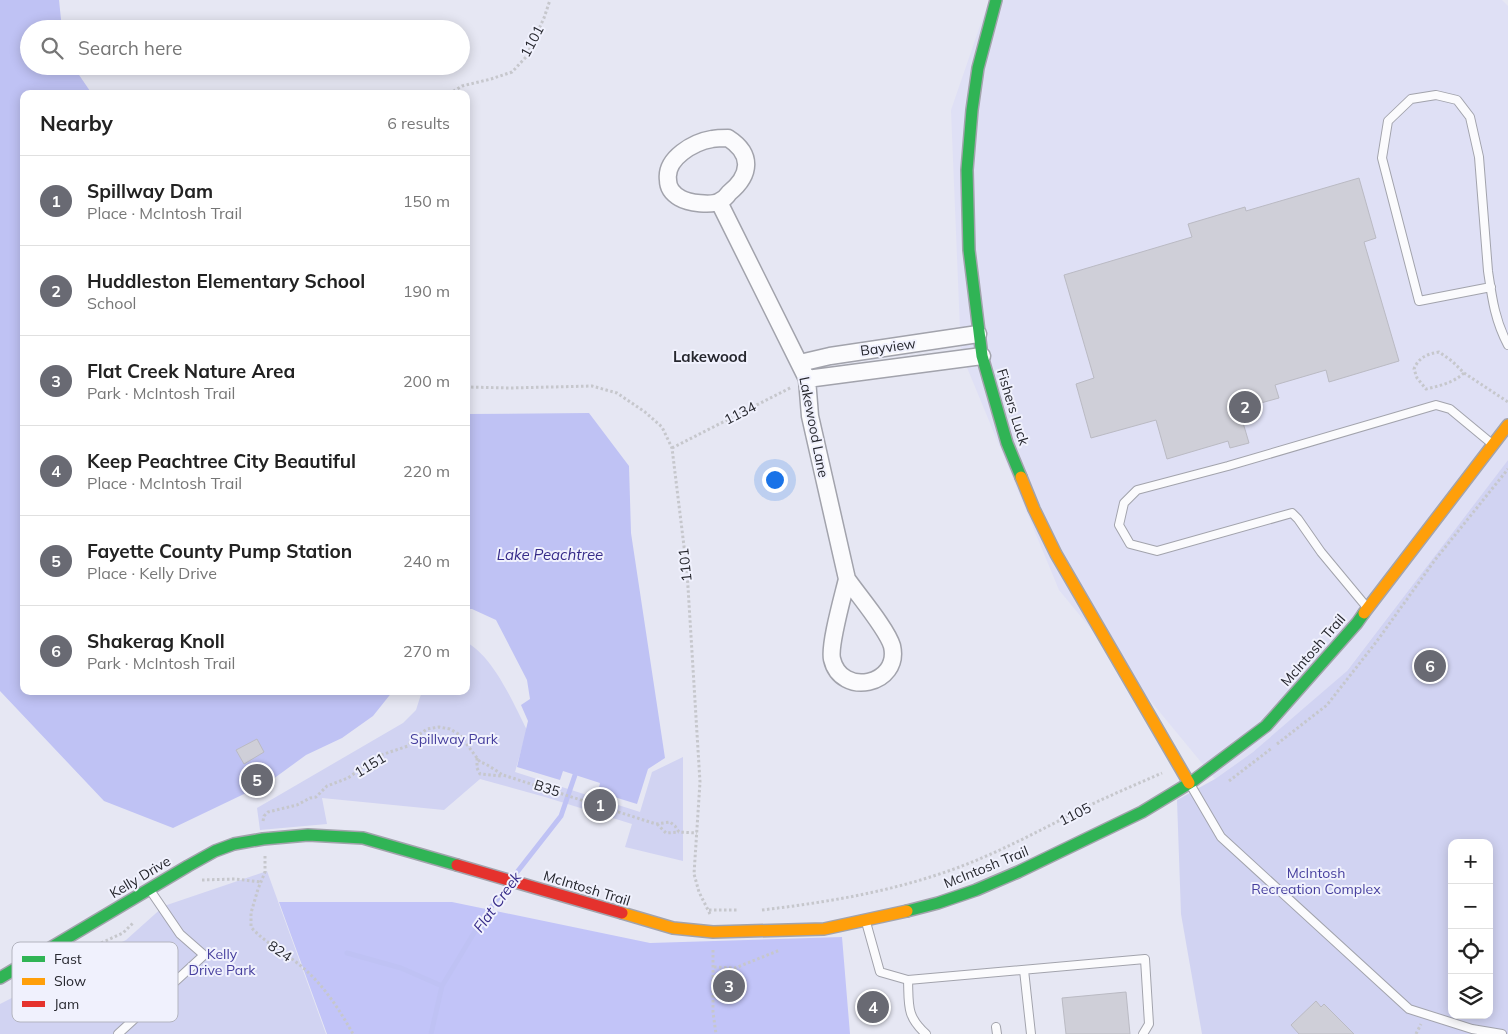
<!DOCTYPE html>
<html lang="en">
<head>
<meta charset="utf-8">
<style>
	:root { --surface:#fff; --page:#f2f2f2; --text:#222; --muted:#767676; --line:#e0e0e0; --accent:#696a73 }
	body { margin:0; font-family:Mulish,sans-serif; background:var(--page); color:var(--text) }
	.controls { position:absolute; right:15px; bottom:15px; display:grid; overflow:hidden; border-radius:10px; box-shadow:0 2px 12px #0003 }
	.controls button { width:45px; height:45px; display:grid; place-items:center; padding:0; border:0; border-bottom:1px solid var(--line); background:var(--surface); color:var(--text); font:25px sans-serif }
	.you { position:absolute; left:774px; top:479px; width:18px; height:18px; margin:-12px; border:4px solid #fff; border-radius:50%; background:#1a73e8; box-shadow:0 0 0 8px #1a73e833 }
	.badge { display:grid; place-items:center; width:32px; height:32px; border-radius:50%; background:var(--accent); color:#fff; font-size:16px; font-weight:700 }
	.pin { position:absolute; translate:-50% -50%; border:2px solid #fff; box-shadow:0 1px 5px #0006 }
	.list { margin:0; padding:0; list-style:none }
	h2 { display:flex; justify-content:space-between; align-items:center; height:65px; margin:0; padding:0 20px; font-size:21px }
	h2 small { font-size:16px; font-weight:400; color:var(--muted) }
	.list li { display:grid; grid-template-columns:32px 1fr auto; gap:15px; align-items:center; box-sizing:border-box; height:90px; padding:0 20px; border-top:1px solid var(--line) }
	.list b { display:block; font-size:19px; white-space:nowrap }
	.list p { margin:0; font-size:16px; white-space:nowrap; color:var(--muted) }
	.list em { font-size:16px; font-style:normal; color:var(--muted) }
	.icon { flex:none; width:28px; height:28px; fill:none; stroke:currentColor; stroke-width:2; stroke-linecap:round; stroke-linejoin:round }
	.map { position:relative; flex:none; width:1508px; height:1034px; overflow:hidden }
	.search { position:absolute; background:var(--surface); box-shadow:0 2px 12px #0003; left:20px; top:20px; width:450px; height:55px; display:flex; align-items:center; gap:12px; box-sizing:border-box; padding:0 18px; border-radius:28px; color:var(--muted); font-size:19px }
	.panel { position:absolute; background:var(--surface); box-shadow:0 2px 12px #0003; left:20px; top:90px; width:450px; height:605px; border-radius:10px }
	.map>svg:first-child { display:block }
	.built { fill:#dfe0f5 }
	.green { fill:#d1d3f2; fill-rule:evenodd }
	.forest { fill:#c2c4f8 }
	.water { fill:#bfc2f4 }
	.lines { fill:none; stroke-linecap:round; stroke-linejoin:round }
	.stream { stroke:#bfc2f4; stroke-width:5 }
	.building { fill:#cfcfd8; stroke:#babac3 }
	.lane-casing { stroke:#a2a3ac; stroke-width:10 }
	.street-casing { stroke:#a2a3ac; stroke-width:19 }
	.fast-casing { stroke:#a2a3ac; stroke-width:14 }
	.slow-casing { stroke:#a2a3ac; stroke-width:14 }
	.jam-casing { stroke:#a2a3ac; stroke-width:14 }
	.path { stroke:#c6c7cc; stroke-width:3; stroke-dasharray:2.5 2.5; stroke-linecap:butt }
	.lane { stroke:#fbfbfd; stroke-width:8 }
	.street { stroke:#fbfbfd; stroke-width:16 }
	.fast { stroke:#30b455; stroke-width:11 }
	.slow { stroke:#ff9f0a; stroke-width:11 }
	.jam { stroke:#e5322d; stroke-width:11 }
	.labels { text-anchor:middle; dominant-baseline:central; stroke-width:4; stroke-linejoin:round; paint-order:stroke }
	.street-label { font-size:14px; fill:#26272e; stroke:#f0f1fd }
	.park-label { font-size:14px; fill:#463f9e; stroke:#f0f1fd }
	.neighbourhood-label { font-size:15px; font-weight:bold; fill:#26272e; stroke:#f0f1fd }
	.water-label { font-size:15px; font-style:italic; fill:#372c89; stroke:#f0f1fd }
	.key { fill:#f0f1fd; stroke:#b3b4bf; stroke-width:1 }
	.key-label { font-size:14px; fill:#26272e }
</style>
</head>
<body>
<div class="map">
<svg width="1508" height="1034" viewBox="0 0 1508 1034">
	<rect width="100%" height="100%" fill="#e6e7f3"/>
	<path class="built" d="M989 0H1502L1508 6V460L1323 702 1215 779 1059 590 961 353 951 110Z"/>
	<path class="green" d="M1508 460V1034H1202L1181 914 1177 800 1215 779 1253 752 1347 671ZM1452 843H1489V1015H1452Z
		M466 642C494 657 513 703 527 730L515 772 640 812 652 772 683 757V861L625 847 632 824 545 797 480 779 444 810 322 798 327 824 260 830 257 808 403 723 416 710 422 691H466Z
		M267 871 326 1034H0V1004L126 940 164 906Z"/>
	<path class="forest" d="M279 902H452L650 943 842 937 850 1034H327Z"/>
	<path class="water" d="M0 0H59L62 29H29V66H73L92 94H24V691H393L373 716 342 738 306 755 269 782 173 828 104 801 0 691Z
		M589 413 629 466 631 533 665 758 648 769 637 804 598 792 600 783 563 771 560 780 517 767 528 721 521 705 530 699 527 680 496 620 472 609H466V414Z"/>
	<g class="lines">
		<path class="stream" d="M514 876 561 816 575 775
			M347 953 401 968 442 986
			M431 1034 442 986 483 918 508 885"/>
	</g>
	<path class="building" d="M1359 178 1376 238 1364 242 1399 361 1329 382 1326 370 1275 385 1279 398 1239 409 1249 443 1230 448 1228 441 1167 459 1156 420 1091 438 1076 384 1094 378 1064 275 1192 237 1188 224 1245 207 1246 211Z
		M257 739 264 752 244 764 236 750Z
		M1126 992 1130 1034H1066L1062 998Z
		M1316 1001 1321 1007 1324 1004 1354 1034H1299L1291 1025Z"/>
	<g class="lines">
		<defs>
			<path id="lane" d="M1491 287 1419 301 1382 158 1388 121 1411 99 1436 95 1457 100 1470 117 1479 157 1488 271C1492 298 1495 321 1508 345
				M1365 605 1321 552 1298 519 1292 513 1157 551 1130 544 1119 525 1124 503 1137 490 1228 466 1436 405 1450 409 1491 443
				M1190 784 1221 837 1409 1009 1472 1029 1502 1034
				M866 922 880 972 908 980 1145 959 1149 1024 1143 1034
				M1024 970 1031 1034
				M908 980C909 1005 906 1016 926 1034
				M996 1027 997 1034
				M118 1034 204 955 180 934 150 890"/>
			<path id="street" d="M728 138C753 154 751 175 729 193 727 196 724 199 720 201 712 206 688 203 680 198 673 194 668 188 668 180 665 158 694 142 712 139 717 138 723 138 728 138Z
				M719 202 807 379 810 416 847 579
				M800 363 830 356 978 334
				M807 379 982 356
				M847 579C858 595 887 629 892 646 901 685 841 698 832 659 829 645 843 596 847 579Z"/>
			<path id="fast" d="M996 0 978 68 972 110 967 170 969 250 982 356 1007 443 1021 477
				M907 911 938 903 976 890 1018 872 1142 812 1193 781 1266 726 1357 623 1364 613
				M0 978 188 866 215 851 234 844 263 839 308 835 363 838 457 865"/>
			<path id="slow" d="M1021 477 1034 509 1056 554 1189 783
				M1364 613 1508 425
				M622 913 673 928 713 932 824 929 907 911"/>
			<path id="jam" d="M457 865 622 913"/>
		</defs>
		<use href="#lane" class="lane-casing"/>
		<use href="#street" class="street-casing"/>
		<use href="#fast" class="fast-casing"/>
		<use href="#slow" class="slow-casing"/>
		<use href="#jam" class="jam-casing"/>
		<path class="path" d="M449 94 462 86 491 79 512 72 526 57 544 18 550 0
			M1464 373C1453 383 1439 386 1426 389L1417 378 1414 369C1419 357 1427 354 1439 352L1452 361 1464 373 1508 402
			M466 387 510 388 592 386 617 393 645 412 662 427 672 448 687 571 700 782 694 874 699 892 710 914
			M672 448 792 387
			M1277 744 1327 705 1377 641 1435 560 1508 469
			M477 758V768L480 774 502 776
			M1229 781 1272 748
			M263 821 264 816 268 812 297 805 310 798 316 797 327 786 348 778 378 756 408 746 413 739 427 729 439 727 450 729 460 735 480 762C488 764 496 771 503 775L656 824 670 822 675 826 679 832 697 833
			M657 824 666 833 679 832
			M265 856V872L258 889 251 913V927C264 942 281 950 296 962 321 981 338 1007 353 1034
			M202 880 235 879 261 882
			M709 910H739
			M762 910C838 901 913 888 984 857 1019 842 1052 824 1086 807 1111 795 1137 784 1162 773
			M92 947 123 933 134 922
			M713 950V1012L716 1034
			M714 967 735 968 780 950
			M1416 1034 1421 1024"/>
		<use href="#lane" class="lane"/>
		<use href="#street" class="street"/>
		<use href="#fast" class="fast"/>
		<use href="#slow" class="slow"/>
		<use href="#jam" class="jam"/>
	</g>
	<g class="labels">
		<g class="street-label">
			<text transform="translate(532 41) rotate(-62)">1101</text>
			<text transform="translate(888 347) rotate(-8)">Bayview</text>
			<text transform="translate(1013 407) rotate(73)">Fishers Luck</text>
			<text transform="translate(740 413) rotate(-27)">1134</text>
			<text transform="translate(814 427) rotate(79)">Lakewood Lane</text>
			<text transform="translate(685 565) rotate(-96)">1101</text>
			<text transform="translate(1313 650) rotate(-49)">McIntosh Trail</text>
			<text transform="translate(370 765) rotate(-31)">1151</text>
			<text transform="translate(547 788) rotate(18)">B35</text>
			<text transform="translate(1075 814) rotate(-27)">1105</text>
			<text transform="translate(986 867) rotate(-22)">McIntosh Trail</text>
			<text transform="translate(140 877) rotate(-31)">Kelly Drive</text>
			<text transform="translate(587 888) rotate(17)">McIntosh Trail</text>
			<text transform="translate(280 951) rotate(34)">824</text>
		</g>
		<g class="park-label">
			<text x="454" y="739">Spillway Park</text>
			<text x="1316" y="873">McIntosh<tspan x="1316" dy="16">Recreation Complex</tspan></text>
			<text x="222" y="954">Kelly<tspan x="222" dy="16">Drive Park</tspan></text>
		</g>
		<g class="neighbourhood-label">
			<text x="710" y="356">Lakewood</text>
		</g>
		<g class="water-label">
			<text x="550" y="554">Lake Peachtree</text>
			<text transform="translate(497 902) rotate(-54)">Flat Creek</text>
		</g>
	</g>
	<rect x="12" y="942" width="166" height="80" rx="8" class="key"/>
	<rect x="22" y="956" width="23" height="6" fill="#30b455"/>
	<rect x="22" y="978" width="23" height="7" fill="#ff9f0a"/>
	<rect x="22" y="1001" width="23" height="6" fill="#e5322d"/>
	<g class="key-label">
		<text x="54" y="964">Fast</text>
		<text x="54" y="986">Slow</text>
		<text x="54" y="1009">Jam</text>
	</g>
</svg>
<div class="controls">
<button>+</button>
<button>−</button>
<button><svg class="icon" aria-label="locate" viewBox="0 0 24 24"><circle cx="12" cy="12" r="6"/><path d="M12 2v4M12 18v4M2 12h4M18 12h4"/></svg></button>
<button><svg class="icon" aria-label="layers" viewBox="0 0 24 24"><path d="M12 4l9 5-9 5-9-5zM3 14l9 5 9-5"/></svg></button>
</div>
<div class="you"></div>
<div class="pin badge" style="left:600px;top:805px">1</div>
<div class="pin badge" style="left:1245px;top:407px">2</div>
<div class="pin badge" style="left:729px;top:986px">3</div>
<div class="pin badge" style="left:873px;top:1007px">4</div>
<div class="pin badge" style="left:257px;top:780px">5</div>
<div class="pin badge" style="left:1430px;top:666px">6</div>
<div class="search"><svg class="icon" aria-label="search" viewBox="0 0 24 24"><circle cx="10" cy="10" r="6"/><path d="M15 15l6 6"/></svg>Search here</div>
<section class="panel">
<h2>Nearby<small>6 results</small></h2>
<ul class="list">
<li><span class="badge">1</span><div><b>Spillway Dam</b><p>Place · McIntosh Trail</p></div><em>150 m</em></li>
<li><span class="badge">2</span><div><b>Huddleston Elementary School</b><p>School</p></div><em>190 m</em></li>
<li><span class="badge">3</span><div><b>Flat Creek Nature Area</b><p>Park · McIntosh Trail</p></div><em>200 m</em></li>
<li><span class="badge">4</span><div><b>Keep Peachtree City Beautiful</b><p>Place · McIntosh Trail</p></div><em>220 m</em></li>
<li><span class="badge">5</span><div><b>Fayette County Pump Station</b><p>Place · Kelly Drive</p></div><em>240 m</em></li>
<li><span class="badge">6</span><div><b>Shakerag Knoll</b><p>Park · McIntosh Trail</p></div><em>270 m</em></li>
</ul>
</section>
</div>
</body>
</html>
